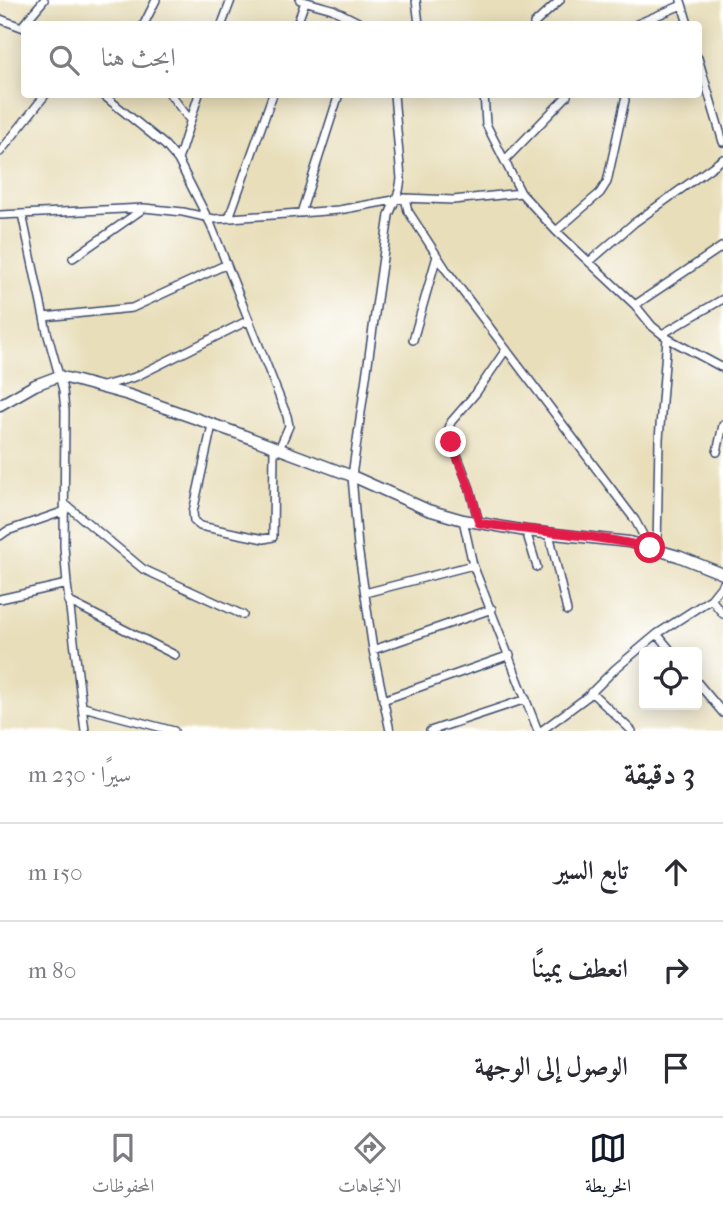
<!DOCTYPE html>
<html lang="ar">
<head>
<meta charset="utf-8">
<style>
	:root { --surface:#fff; --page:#f7f7f7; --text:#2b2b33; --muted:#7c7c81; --line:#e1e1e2; --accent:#111827 }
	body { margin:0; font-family:"IM FELL French Canon",Amiri,serif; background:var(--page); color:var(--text); direction:rtl }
	.controls { position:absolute; right:21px; bottom:21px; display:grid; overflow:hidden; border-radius:7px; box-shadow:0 4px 18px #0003 }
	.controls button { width:63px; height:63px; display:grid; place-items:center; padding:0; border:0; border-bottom:2px solid var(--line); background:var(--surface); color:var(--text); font:35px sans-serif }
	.stop { position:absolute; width:21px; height:21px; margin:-16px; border:5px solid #e11d48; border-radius:50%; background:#fff }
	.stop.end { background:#e11d48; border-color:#fff; box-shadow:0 2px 7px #0008 }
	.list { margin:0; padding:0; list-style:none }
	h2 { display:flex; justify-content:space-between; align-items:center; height:91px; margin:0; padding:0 28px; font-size:30px }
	h2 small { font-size:23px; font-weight:400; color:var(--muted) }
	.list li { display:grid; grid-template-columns:46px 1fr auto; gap:21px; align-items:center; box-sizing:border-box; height:98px; padding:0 28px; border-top:2px solid var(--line) }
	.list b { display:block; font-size:26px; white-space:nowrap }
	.list em { font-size:23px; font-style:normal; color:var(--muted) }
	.icon { flex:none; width:38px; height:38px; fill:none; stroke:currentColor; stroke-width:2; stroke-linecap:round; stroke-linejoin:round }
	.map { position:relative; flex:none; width:723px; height:731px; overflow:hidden; direction:ltr }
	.search { position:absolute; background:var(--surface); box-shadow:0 4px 18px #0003; left:21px; right:21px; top:21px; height:77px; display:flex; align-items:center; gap:18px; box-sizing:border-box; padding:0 24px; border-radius:7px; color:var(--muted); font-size:26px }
	.sheet { height:385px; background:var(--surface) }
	nav { display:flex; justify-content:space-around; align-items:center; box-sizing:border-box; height:98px; border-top:2px solid var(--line); background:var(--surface); font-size:19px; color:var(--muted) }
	nav a { display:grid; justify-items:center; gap:4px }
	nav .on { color:var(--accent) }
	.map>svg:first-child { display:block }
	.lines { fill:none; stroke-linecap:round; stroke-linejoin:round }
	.street-casing { stroke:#3a496c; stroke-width:10 }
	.secondary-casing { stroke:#3a496c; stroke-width:13 }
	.street { stroke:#fff; stroke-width:7 }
	.secondary { stroke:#fff; stroke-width:10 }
	.route { stroke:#e11d48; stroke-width:9 }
</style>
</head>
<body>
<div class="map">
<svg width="723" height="731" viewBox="0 0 723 731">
	<rect width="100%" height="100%" fill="#fff"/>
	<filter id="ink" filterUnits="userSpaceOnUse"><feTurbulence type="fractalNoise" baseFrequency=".0143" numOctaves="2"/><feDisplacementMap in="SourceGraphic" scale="14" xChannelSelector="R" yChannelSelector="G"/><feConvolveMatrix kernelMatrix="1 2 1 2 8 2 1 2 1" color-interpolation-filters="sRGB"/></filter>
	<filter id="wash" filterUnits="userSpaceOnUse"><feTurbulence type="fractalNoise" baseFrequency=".00686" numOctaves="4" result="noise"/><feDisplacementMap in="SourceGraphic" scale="28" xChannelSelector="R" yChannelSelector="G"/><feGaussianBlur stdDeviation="1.57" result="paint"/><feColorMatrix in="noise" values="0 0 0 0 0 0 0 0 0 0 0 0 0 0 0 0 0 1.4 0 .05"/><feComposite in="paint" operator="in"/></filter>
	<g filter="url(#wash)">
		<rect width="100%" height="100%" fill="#e8deba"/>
	</g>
	<g filter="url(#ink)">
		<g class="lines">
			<defs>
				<path id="street" d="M300 0 332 9 362 24
					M416 0 419 24
					M681 1 688 24
					M0 19 24 28
					M144 24 156 0
					M222 24 231 0
					M297 24 305 2
					M534 24 560 0
					M637 24 682 5
					M22 26 44 0
					M698 58 723 142
					M102 94 165 145 178 160 211 225 287 416 289 426 279 449
					M170 94 190 120
					M484 94 486 124 521 193 556 231 635 305 652 326 667 338 723 368
					M0 152 46 94
					M178 160 199 94
					M505 160 567 96
					M405 198 408 211 447 271 635 520 650 548
					M301 213 339 94
					M22 214 47 332 63 390 65 411 64 546 67 584 85 731
					M0 215 144 208 183 212 214 219 231 218 339 210 405 198 453 200 521 193
					M229 218 273 94
					M556 231 600 193 607 182 625 100
					M73 258 143 209
					M589 262 634 223 723 159
					M635 305 723 246
					M44 317 132 308 225 265
					M662 334 723 299
					M413 340 437 256
					M103 386 135 377 249 320
					M212 425 193 512 194 521 200 526 264 539 273 537 274 447
					M717 452 723 425
					M65 504 143 569 243 615
					M463 520 473 565 538 731
					M479 523 470 489 448 431 451 422 476 393 505 351
					M526 531 537 567
					M549 533 567 611
					M0 536 7 531 65 511
					M657 550 659 439 667 338
					M723 584 711 599 723 614
					M365 593 473 565
					M0 599 67 584
					M68 601 175 655
					M657 634 672 652
					M373 650 492 609
					M697 682 723 713
					M591 692 632 731
					M383 700 510 655
					M83 707 174 731
					M390 731 373 650 358 547 352 476 389 215 399 191 401 179 394 94
					M430 731 526 699
					M541 731 587 697 615 669 657 634 711 599"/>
				<path id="secondary" d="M0 405 35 385 59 376 129 395 237 433 352 476 428 510 463 520 526 531 629 542 678 556 723 574"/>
			</defs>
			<use href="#street" class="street-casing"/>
			<use href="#secondary" class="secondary-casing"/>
			<use href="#street" class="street"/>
			<use href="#secondary" class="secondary"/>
		</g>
	</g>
	<g class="lines" filter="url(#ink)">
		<path class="route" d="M451 442 470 489 479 523C536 532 594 534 650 548"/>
	</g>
</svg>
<div class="controls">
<button><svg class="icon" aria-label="locate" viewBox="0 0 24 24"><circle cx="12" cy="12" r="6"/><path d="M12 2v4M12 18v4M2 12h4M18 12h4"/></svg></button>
</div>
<div class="stop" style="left:650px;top:548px"></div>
<div class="stop end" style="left:451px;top:442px"></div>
<div class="search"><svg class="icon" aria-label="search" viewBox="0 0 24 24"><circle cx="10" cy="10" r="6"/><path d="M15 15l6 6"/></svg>ابحث هنا</div>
</div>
<section class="sheet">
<h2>3 دقيقة<small>سيرًا · 230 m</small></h2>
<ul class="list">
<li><svg class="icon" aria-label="ahead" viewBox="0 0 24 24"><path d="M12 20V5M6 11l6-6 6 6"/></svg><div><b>تابع السير</b></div><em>150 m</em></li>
<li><svg class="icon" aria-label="right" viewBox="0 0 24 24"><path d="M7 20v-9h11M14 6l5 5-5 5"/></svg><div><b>انعطف يمينًا</b></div><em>80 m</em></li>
<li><svg class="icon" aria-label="arrive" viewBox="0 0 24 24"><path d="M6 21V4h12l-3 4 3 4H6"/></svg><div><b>الوصول إلى الوجهة</b></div></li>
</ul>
</section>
<nav>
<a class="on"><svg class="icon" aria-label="map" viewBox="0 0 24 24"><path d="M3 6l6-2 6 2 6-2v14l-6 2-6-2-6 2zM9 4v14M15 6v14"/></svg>الخريطة</a>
<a><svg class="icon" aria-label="directions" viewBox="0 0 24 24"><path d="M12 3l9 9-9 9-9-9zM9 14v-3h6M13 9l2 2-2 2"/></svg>الاتجاهات</a>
<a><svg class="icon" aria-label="saved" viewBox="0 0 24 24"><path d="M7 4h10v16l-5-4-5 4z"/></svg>المحفوظات</a>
</nav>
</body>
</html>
